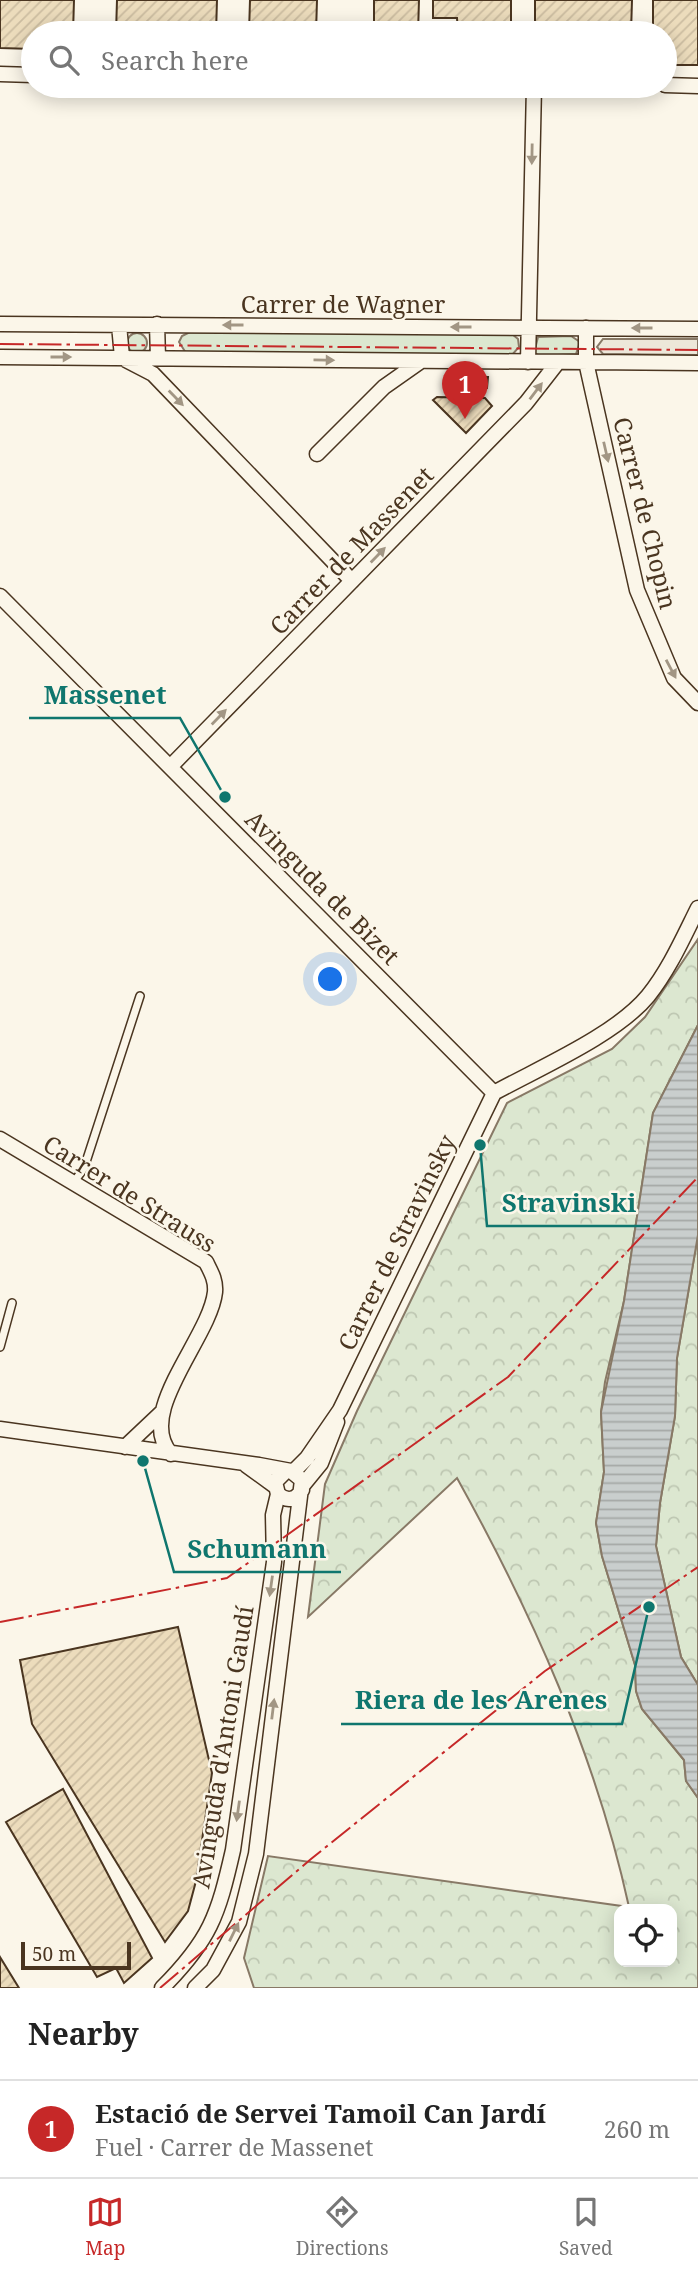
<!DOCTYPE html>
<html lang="en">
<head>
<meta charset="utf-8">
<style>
	:root { --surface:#fff; --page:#f6f6f6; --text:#222; --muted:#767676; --line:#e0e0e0; --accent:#c62828 }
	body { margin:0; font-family:"Noto Serif",serif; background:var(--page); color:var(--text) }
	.controls { position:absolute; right:21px; bottom:21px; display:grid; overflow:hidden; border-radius:14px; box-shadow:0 4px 18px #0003 }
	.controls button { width:63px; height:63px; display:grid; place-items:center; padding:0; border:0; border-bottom:2px solid var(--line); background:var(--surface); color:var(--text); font:35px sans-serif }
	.scale { position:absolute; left:21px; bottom:18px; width:110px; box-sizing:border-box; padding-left:7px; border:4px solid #4a3520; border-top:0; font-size:19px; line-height:24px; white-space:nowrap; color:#4a3520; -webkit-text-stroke:5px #fbf6e9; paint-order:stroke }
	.you { position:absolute; left:331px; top:980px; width:24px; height:24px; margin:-18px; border:5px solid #fff; border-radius:50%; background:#1a73e8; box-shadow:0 0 0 10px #1a73e833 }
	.badge { display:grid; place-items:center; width:46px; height:46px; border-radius:50%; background:var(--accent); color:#fff; font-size:23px; font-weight:700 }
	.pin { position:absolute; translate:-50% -58px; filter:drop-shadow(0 2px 4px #0008) }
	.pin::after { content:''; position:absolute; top:37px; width:24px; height:21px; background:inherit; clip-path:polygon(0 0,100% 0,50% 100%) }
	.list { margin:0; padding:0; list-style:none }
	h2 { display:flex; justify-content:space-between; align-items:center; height:91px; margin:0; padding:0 28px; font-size:30px }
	h2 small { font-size:23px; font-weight:400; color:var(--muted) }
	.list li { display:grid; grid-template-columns:46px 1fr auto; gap:21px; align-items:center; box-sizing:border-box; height:98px; padding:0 28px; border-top:2px solid var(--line) }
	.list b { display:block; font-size:26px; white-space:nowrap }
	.list p { margin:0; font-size:23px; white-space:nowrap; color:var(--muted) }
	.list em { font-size:23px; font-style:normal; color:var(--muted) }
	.icon { flex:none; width:38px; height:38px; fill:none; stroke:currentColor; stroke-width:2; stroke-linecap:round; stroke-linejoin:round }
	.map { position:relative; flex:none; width:698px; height:1988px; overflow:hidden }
	.search { position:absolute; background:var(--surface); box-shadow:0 4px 18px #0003; left:21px; right:21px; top:21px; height:77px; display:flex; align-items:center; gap:18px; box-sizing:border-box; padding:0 24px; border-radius:38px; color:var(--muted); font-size:26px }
	.sheet { height:189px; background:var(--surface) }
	nav { display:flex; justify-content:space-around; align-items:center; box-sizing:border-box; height:98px; border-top:2px solid var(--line); background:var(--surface); font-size:19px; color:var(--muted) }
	nav a { display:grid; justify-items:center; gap:4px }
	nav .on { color:var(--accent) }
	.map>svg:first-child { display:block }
	.grass { fill:#dce7d0; stroke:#887966; stroke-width:2 }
	.forest { fill:url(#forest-crowns); stroke:#887966; stroke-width:2; fill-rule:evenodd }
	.parking { fill:#ede7d9; stroke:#887966; stroke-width:2 }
	.water { fill:url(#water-rules); stroke:#887966; stroke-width:2 }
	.building { fill:url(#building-hatch); stroke:#4a3520; stroke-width:2 }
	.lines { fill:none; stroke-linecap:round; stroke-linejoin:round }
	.service-casing { stroke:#4a3520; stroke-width:10 }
	.minor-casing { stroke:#4a3520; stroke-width:17 }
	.service { stroke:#fbf6e9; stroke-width:7 }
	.minor { stroke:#fbf6e9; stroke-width:14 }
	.power { stroke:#c62828; stroke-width:2; stroke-dasharray:24 5 3.5 5; stroke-linecap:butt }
	.oneway { fill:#a29684 }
	.labels { text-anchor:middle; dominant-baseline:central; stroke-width:5; stroke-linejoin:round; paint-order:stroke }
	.street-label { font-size:24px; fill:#4a3520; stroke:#fbf6e9 }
	.leader { fill:none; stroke:#0f766e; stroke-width:2.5 }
	.callout-dot { fill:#0f766e; stroke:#fbf6e9; stroke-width:2.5 }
	.callout-label { font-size:26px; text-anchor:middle; font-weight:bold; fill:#0f766e; stroke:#fbf6e9; stroke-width:5; stroke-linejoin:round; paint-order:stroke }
</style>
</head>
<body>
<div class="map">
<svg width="698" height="1988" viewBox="0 0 698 1988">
	<defs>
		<pattern id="forest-crowns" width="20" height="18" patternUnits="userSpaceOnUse" patternTransform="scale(1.75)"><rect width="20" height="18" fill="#dce7d0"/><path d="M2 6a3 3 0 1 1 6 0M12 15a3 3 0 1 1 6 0" fill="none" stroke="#bec7b2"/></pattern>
		<pattern id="water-rules" width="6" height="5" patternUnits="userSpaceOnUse" patternTransform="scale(1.75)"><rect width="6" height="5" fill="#c9cecd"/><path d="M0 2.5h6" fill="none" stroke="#a5a8a6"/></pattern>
		<pattern id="building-hatch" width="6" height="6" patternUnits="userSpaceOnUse" patternTransform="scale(1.75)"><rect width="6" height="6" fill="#ecdcbc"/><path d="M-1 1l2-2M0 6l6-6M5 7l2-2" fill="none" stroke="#ccbda1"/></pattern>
	</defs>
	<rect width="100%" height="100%" fill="#fbf6e9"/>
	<path class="grass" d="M190 332 512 334 518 339 519 347 512 355 186 353 179 342 182 336Z
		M127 343a10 10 0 1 1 20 0a10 10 0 1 1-20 0Z
		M571 336 580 342 576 354 540 356 534 353 538 337Z"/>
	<path class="forest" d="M698 939V1025L653 1113 624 1301 605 1382 601 1412 604 1472 596 1523 602 1556 635 1665 636 1691 642 1709 684 1760 686 1781 698 1798V1988H254L244 1958 268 1856 629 1907C596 1756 532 1613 457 1478L308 1617 325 1484 357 1411 507 1103 612 1049 645 1017ZM619 1909H672V1962H619Z
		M698 1235V1685L681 1657 656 1546 660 1503 675 1416 677 1358Z"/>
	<path class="parking" d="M603 339H698V355L603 354 597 347Z"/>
	<path class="water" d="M698 1025V1235L677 1358 675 1416 660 1503 656 1546 681 1657 698 1685V1798L686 1781 684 1760 642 1709 636 1691 635 1665 602 1556 596 1523 604 1472 601 1412 624 1301 653 1113Z"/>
	<path class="building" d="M0 0H74L73 33H33V49L0 48Z
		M117 0H217L216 33H116Z
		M250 0H317L316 33H249Z
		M374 0H419L418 33H327L328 22 374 23Z
		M433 0H511V33H458L457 18H433Z
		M535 0H632L631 33H535Z
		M653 0H698V65H665V33H653Z
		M475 377H488L487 388 475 387Z
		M437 397 485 398 492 406 466 433 433 400Z
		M178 1627 212 1773 196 1881 188 1911 165 1942 32 1724 20 1660Z
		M63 1789 152 1958 124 1983 116 1968 97 1977 6 1822Z
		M0 1957 19 1988H0Z"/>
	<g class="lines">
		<defs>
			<path id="service" d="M74 1182 84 1168 140 996
				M0 1347 12 1303"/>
			<path id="minor" d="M0 74 33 75
				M665 85 698 86
				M0 324 698 329
				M157 324 158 358
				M119 325 122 357
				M586 328V362L637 590 674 678 698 703
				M0 357 698 363
				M126 360 153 374 352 581
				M528 362 534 86
				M317 454 384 387 421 361
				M0 596 494 1093
				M171 766 526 403 558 362
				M494 1093C539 1068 616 1035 648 996 669 970 683 938 698 908
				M0 1139 206 1262C211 1272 216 1280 215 1292 210 1338 134 1413 171 1454
				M0 1429 259 1465 291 1471 302 1480 256 1854 239 1922 213 1970 195 1988
				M125 1447 161 1413
				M246 1465 275 1486
				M286 1471 275 1482 278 1494C287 1502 296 1500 302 1490
				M293 1472 307 1458 340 1410 494 1093
				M303 1485 321 1463 337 1422
				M162 1988C210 1940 218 1916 233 1850L274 1562 273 1515 278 1494"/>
		</defs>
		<use href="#service" class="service-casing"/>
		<use href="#minor" class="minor-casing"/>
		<use href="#service" class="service"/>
		<use href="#minor" class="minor"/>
		<path class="power" d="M0 344 698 350
			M0 1622 227 1578 508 1377 698 1177
			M160 1988 311 1859 545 1671 698 1567"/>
	</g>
	<defs><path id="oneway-solid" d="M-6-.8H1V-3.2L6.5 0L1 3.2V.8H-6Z" transform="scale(1.75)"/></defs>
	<g class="oneway">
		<use href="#oneway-solid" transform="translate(532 154) rotate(91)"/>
		<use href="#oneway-solid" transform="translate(233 325) rotate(-180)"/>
		<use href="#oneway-solid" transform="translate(461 327) rotate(-180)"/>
		<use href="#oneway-solid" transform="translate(642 328) rotate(-180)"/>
		<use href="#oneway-solid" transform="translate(61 357)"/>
		<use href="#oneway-solid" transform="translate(324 360) rotate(1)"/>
		<use href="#oneway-solid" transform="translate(536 391) rotate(-53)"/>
		<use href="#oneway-solid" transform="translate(176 398) rotate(46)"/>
		<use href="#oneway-solid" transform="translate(606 452) rotate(77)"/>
		<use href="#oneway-solid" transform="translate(378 555) rotate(-46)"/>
		<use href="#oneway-solid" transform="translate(671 669) rotate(62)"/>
		<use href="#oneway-solid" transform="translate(219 717) rotate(-46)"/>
		<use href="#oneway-solid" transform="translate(271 1586) rotate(98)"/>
		<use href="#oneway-solid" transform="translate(273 1709) rotate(-83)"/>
		<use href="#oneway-solid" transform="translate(238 1811) rotate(98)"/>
		<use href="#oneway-solid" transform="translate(234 1932) rotate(-64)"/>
	</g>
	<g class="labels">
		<g class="street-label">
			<text x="343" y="303">Carrer de Wagner</text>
			<text transform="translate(646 513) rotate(76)">Carrer de Chopin</text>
			<text transform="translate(351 550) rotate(-46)">Carrer de Massenet</text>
			<text transform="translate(323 887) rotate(45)">Avinguda de Bizet</text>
			<text transform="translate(130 1193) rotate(32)">Carrer de Strauss</text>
			<text transform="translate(396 1242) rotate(-64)">Carrer de Stravinsky</text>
			<text transform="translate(222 1747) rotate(-81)">Avinguda d'Antoni Gaudí</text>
		</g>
	</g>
	<path class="leader" d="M225 797L180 718H29M480 1145L487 1226H650M143 1461L174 1572H341M649 1607L622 1724H341"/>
	<g class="callout-dot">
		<circle cx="225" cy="797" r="7"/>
		<circle cx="480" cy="1145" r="7"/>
		<circle cx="143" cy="1461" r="7"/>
		<circle cx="649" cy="1607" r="7"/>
	</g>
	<g class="callout-label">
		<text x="105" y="704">Massenet</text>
		<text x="569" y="1212">Stravinski</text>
		<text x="257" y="1558">Schumann</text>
		<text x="481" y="1709">Riera de les Arenes</text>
	</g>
</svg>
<div class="controls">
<button><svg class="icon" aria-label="locate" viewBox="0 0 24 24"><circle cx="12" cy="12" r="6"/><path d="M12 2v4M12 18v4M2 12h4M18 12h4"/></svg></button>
</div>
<div class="scale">50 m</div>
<div class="you"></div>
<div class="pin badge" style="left:465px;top:419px">1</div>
<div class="search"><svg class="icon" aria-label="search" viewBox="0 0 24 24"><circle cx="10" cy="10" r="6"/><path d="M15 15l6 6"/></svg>Search here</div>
</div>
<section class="sheet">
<h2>Nearby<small></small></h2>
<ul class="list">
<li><span class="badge">1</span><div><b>Estació de Servei Tamoil Can Jardí</b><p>Fuel · Carrer de Massenet</p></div><em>260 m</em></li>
</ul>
</section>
<nav>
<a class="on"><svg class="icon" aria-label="map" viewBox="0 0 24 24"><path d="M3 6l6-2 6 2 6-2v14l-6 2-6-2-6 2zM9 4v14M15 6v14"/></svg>Map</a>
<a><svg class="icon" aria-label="directions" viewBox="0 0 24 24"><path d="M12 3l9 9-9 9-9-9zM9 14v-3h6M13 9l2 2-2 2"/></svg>Directions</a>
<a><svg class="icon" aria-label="saved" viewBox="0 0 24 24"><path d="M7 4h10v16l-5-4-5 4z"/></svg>Saved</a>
</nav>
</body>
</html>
